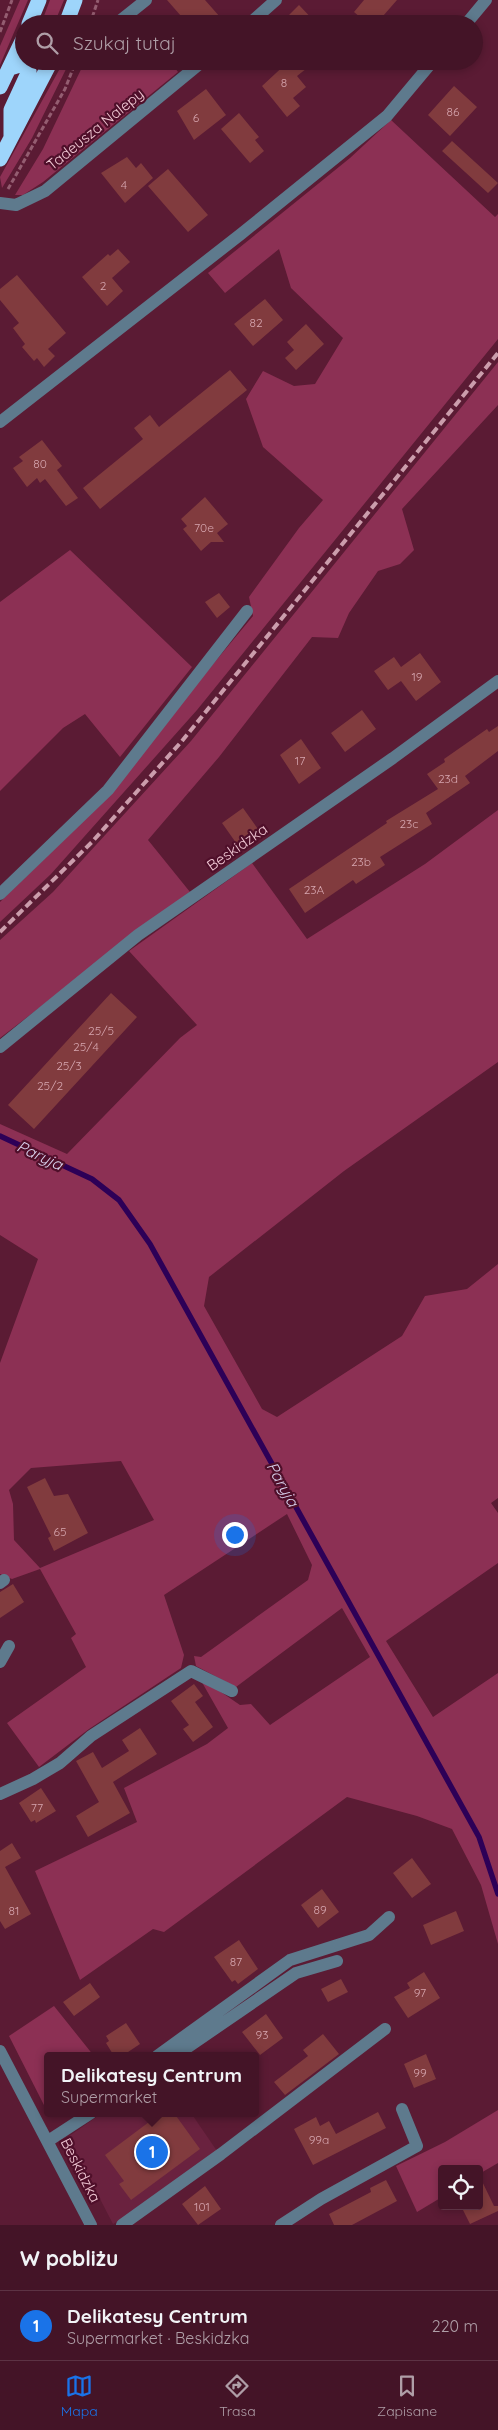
<!DOCTYPE html>
<html lang="pl">
<head>
<meta charset="utf-8">
<style>
	:root { --surface:#441427; --page:#4e2133; --text:#f1f3f6; --muted:#af9ea7; --line:#5c3344; --accent:#1a73e8 }
	body { margin:0; font-family:Quicksand,sans-serif; background:var(--page); color:var(--text) }
	.controls { position:absolute; right:15px; bottom:15px; display:grid; overflow:hidden; border-radius:5px; box-shadow:0 2px 8px #0003 }
	.controls button { width:45px; height:45px; display:grid; place-items:center; padding:0; border:0; border-bottom:1px solid var(--line); background:var(--surface); color:var(--text); font:25px sans-serif }
	.you { position:absolute; left:234px; top:1534px; width:18px; height:18px; margin:-12px; border:4px solid #fff; border-radius:50%; background:#1a73e8; box-shadow:0 0 0 8px #1a73e833 }
	.badge { display:grid; place-items:center; width:32px; height:32px; border-radius:50%; background:var(--accent); color:#fff; font-size:16px; font-weight:700 }
	.pin { position:absolute; translate:-50% -50%; border:2px solid #fff; box-shadow:0 1px 5px #0006 }
	.popup { position:absolute; left:44px; top:2052px; width:215px; height:65px; box-sizing:border-box; display:grid; place-content:center; border-radius:5px; background:var(--surface); filter:drop-shadow(0 1px 4px #0005); font-size:16px; white-space:nowrap; color:var(--muted) }
	.popup b { font-size:19px; color:var(--text) }
	.popup::after { content:''; position:absolute; left:50%; top:100%; margin-left:-10px; border:10px solid transparent; border-top-color:var(--surface) }
	.list { margin:0; padding:0; list-style:none }
	h2 { display:flex; justify-content:space-between; align-items:center; height:65px; margin:0; padding:0 20px; font-size:21px }
	h2 small { font-size:16px; font-weight:400; color:var(--muted) }
	.list li { display:grid; grid-template-columns:32px 1fr auto; gap:15px; align-items:center; box-sizing:border-box; height:70px; padding:0 20px; border-top:1px solid var(--line) }
	.list b { display:block; font-size:19px; white-space:nowrap }
	.list p { margin:0; font-size:16px; white-space:nowrap; color:var(--muted) }
	.list em { font-size:16px; font-style:normal; color:var(--muted) }
	.icon { flex:none; width:28px; height:28px; fill:none; stroke:currentColor; stroke-width:2; stroke-linecap:round; stroke-linejoin:round }
	.map { position:relative; flex:none; width:498px; height:2225px; overflow:hidden }
	.search { position:absolute; background:var(--surface); box-shadow:0 2px 8px #0003; left:15px; right:15px; top:15px; height:55px; display:flex; align-items:center; gap:12px; box-sizing:border-box; padding:0 18px; border-radius:28px; color:var(--muted); font-size:19px }
	.sheet { height:135px; background:var(--surface) }
	nav { display:flex; justify-content:space-around; align-items:center; box-sizing:border-box; height:70px; border-top:1px solid var(--line); background:var(--surface); font-size:14px; color:var(--muted) }
	nav a { display:grid; justify-items:center; gap:2px }
	nav .on { color:var(--accent) }
	.map>svg:first-child { display:block }
	.built { fill:#6a223f }
	.green { fill:#8c3054; fill-rule:evenodd }
	.lines { fill:none; stroke-linecap:round; stroke-linejoin:round }
	.stream { stroke:#2d0057; stroke-width:5.5 }
	.building { fill:#813b3e }
	.path { stroke:#945d71; stroke-width:3; stroke-dasharray:5 2.5; stroke-linecap:butt }
	.minor { stroke:#5e7a8d; stroke-width:12 }
	.highway { stroke:#9ed5fb; stroke-width:15 }
	.rail { stroke:#cb9dac; stroke-width:4; stroke-dasharray:8 4; stroke-linecap:butt }
	.labels { text-anchor:middle; dominant-baseline:central; stroke-width:4.5; stroke-linejoin:round; paint-order:stroke }
	.number-label { font-size:12px; fill:#d6a6af }
	.street-label { font-size:15px; fill:#f2c9d5; stroke:#4f0f2a }
	.water-label { font-size:16px; font-style:italic; fill:#d9d1ed; stroke:#4f0f2a }
</style>
</head>
<body>
<div class="map">
<svg width="498" height="2225" viewBox="0 0 498 2225">
	<rect width="100%" height="100%" fill="#5b1b34"/>
	<path class="built" d="M102 2113H191L217 2151 143 2206 113 2224 68 2137Z"/>
	<path class="green" d="M20 0H28L0 65V46Z
		M50 0H64L54 24H41Z
		M64 61H70L32 138 2 188 0 177Z
		M85 61H170L178 72 43 182 23 195H15L43 149Z
		M391 120 495 217 498 214V339L197 710 51 874 0 922V902L111 794 170 716 253 616 249 597 299 528 323 500 263 447 246 399 263 371 294 386 315 384 343 338 291 288 279 249 225 293 208 273 350 158Z
		M498 362V405L402 509 414 550 400 564 378 571 349 613 338 638 312 637 219 757 148 840 190 892 0 1038V940L53 892 191 741Z
		M70 550 192 667 120 757 85 714 63 728 0 791V602Z
		M498 810V1062L344 1171 209 1277 204 1306 262 1409 277 1417 402 1336 425 1296 467 1289 498 1264V1498L491 1503 498 1513V1563L386 1641 433 1717 498 1673V1944L481 1885 452 1829 417 1816 347 1797 164 1932 153 1929 80 1980 35 1871 137 1822 124 1788 207 1744 228 1728 199 1677 240 1705 251 1704 270 1725 370 1657 342 1608 236 1687 196 1666 194 1656 201 1657 308 1580 312 1565 287 1514 164 1595 184 1655 181 1668 89 1729 39 1767 7 1723 86 1667 71 1638 76 1634 40 1569 12 1579 0 1574V1363L38 1259 0 1235V1124L67 1154 180 1038 197 1025 129 951 252 863 307 939 425 864ZM121 1461 154 1520 40 1568 14 1540 13 1504 9 1490 31 1468Z
		M54 2006 94 2056H48V2113L9 2036Z
		M498 2110V2163L479 2174V2169H442V2197L417 2212 396 2166 445 2142Z"/>
	<g class="lines">
		<path class="stream" d="M0 1136 92 1179 119 1200 150 1244 479 1837 498 1894"/>
	</g>
	<path class="building" d="M167 0H205L220 17 212 24H188Z
		M364 0H397L376 24H368L354 12Z
		M299 5 317 24H280Z
		M289 61H316L297 76 306 87 293 98 300 106 287 117 262 86Z
		M454 86 477 107 450 136 428 115Z
		M206 89 226 115 194 140 177 111Z
		M239 113 259 137 255 140 264 151 250 163 221 129Z
		M452 141 498 183 488 193 442 151Z
		M127 157 136 168 141 163 153 178 125 203 101 173Z
		M168 169 208 215 188 232 148 186Z
		M118 249 130 262 112 278 123 291 107 306 82 277 108 254 110 256Z
		M17 275 66 333 48 349 55 356 44 367 37 358 34 361 22 347 25 344 13 328 19 323 0 300V289Z
		M265 299 283 320 253 346 234 324Z
		M306 324 324 344 296 370 285 358 294 350 287 342Z
		M230 370 247 390 100 509 83 488 143 439 134 428 150 415 159 427Z
		M42 440 62 466 57 470 78 498 66 506 45 479 40 483 37 478 27 487 13 468 23 461 19 457Z
		M205 497 228 524 217 533 224 542H211L201 551 183 529 187 526 181 519Z
		M219 593 230 607 217 618 205 602Z
		M420 653 441 682 416 701 401 681 388 690 374 671 394 657 401 667Z
		M362 710 376 729 345 752 331 733Z
		M498 726V751L465 776 470 783 426 813 432 824 380 857 385 865 356 884 353 880 305 913 289 889 387 823 386 821 438 789 427 774 445 762 444 759 487 729 489 732Z
		M301 739 321 768 299 784 280 755Z
		M243 808 260 832 239 847 222 823Z
		M111 993 137 1017 34 1129 8 1105Z
		M45 1478 54 1496 68 1494 88 1533 54 1551 48 1538 51 1536 27 1487Z
		M13 1584 24 1602 0 1618V1592Z
		M194 1684 203 1696 195 1702 213 1727 193 1742 183 1729 189 1725 171 1701Z
		M140 1728 157 1754 113 1782 130 1813 88 1837 76 1816 99 1802 76 1761 93 1752 102 1768 129 1751 122 1740Z
		M41 1788 56 1811 36 1823 35 1820 31 1822 19 1803Z
		M12 1843 21 1858 5 1867 31 1914 5 1929 0 1921V1851Z
		M412 1858 431 1884 412 1898 393 1873Z
		M322 1889 339 1912 318 1928 301 1905Z
		M456 1911 464 1931 431 1945 423 1925Z
		M239 1940 258 1969 238 1984 235 1980 232 1982 214 1957Z
		M424 1972 440 1998 408 2018 394 1997 410 1988 407 1983Z
		M341 1979 348 1992 328 2002 321 1989Z
		M90 1983 100 1997 74 2016 63 2002Z
		M266 2014 283 2038 260 2055 242 2032Z
		M126 2023 140 2044 122 2056H114L106 2043 109 2041 106 2036Z
		M323 2034 339 2054 285 2095 274 2082 308 2056 303 2050Z
		M426 2054 436 2079 414 2088 404 2064Z
		M378 2112 386 2128 313 2165 294 2129 316 2117 320 2126 329 2121 336 2134Z
		M161 2113H174L200 2149 131 2200 119 2184 124 2181 105 2155Z
		M479 2175 494 2206H498V2211L470 2224 461 2206H479Z
		M386 2180 397 2201 352 2225H334L329 2214 371 2192 370 2188Z
		M205 2186 221 2209 198 2225 182 2204Z"/>
	<g class="lines">
		<path class="path" d="M90 24 98 0
			M0 32 12 0
			M8 189 65 89 76 61"/>
		<path class="minor" d="M116 24 146 0
			M249 24 276 0
			M466 24 486 0
			M0 203 16 205 45 191 203 61
			M0 422 241 234 387 116 433 61
			M0 894 108 790 247 611
			M0 1047 138 935 393 758 498 681
			M0 1583 4 1580
			M0 1662 9 1646
			M0 1794 33 1779 60 1763 91 1736 191 1671 232 1691
			M0 2051 91 2225
			M157 2056 290 1960 369 1935 389 1917
			M175 2056 296 1973 337 1961
			M48 2141 91 2113
			M122 2225 221 2154 385 2029
			M281 2225 321 2199 417 2146 402 2109"/>
		<path class="highway" d="M29 24 39 0
			M66 24 75 0
			M10 68 23 64 29 71 11 110V137
			M0 87 24 37
			M0 159 51 61"/>
		<path class="rail" d="M0 932 92 842 182 741 498 353"/>
	</g>
	<g class="labels">
		<g class="number-label">
			<text x="284" y="82">8</text>
			<text x="453" y="111">86</text>
			<text x="196" y="117">6</text>
			<text x="124" y="184">4</text>
			<text x="103" y="285">2</text>
			<text x="256" y="322">82</text>
			<text x="40" y="463">80</text>
			<text x="204" y="527">70e</text>
			<text x="417" y="676">19</text>
			<text x="300" y="760">17</text>
			<text x="448" y="778">23d</text>
			<text x="409" y="823">23c</text>
			<text x="361" y="861">23b</text>
			<text x="314" y="889">23A</text>
			<text x="101" y="1030">25/5</text>
			<text x="86" y="1046">25/4</text>
			<text x="69" y="1065">25/3</text>
			<text x="50" y="1085">25/2</text>
			<text x="60" y="1531">65</text>
			<text x="37" y="1807">77</text>
			<text x="320" y="1909">89</text>
			<text x="14" y="1910">81</text>
			<text x="236" y="1961">87</text>
			<text x="420" y="1992">97</text>
			<text x="262" y="2034">93</text>
			<text x="420" y="2072">99</text>
			<text x="319" y="2139">99a</text>
			<text x="202" y="2206">101</text>
		</g>
		<g class="street-label">
			<text transform="translate(95 129) rotate(-39)">Tadeusza Nalepy</text>
			<text transform="translate(237 847) rotate(-35)">Beskidzka</text>
			<text transform="translate(81 2170) rotate(63)">Beskidzka</text>
		</g>
		<g class="water-label">
			<text transform="translate(40 1155) rotate(25)">Paryja</text>
			<text transform="translate(283 1484) rotate(61)">Paryja</text>
		</g>
	</g>
</svg>
<div class="controls">
<button><svg class="icon" aria-label="locate" viewBox="0 0 24 24"><circle cx="12" cy="12" r="6"/><path d="M12 2v4M12 18v4M2 12h4M18 12h4"/></svg></button>
</div>
<div class="you"></div>
<div class="pin badge" style="left:152px;top:2152px">1</div>
<div class="popup"><b>Delikatesy Centrum</b>Supermarket</div>
<div class="search"><svg class="icon" aria-label="search" viewBox="0 0 24 24"><circle cx="10" cy="10" r="6"/><path d="M15 15l6 6"/></svg>Szukaj tutaj</div>
</div>
<section class="sheet">
<h2>W pobliżu<small></small></h2>
<ul class="list">
<li><span class="badge">1</span><div><b>Delikatesy Centrum</b><p>Supermarket · Beskidzka</p></div><em>220 m</em></li>
</ul>
</section>
<nav>
<a class="on"><svg class="icon" aria-label="map" viewBox="0 0 24 24"><path d="M3 6l6-2 6 2 6-2v14l-6 2-6-2-6 2zM9 4v14M15 6v14"/></svg>Mapa</a>
<a><svg class="icon" aria-label="directions" viewBox="0 0 24 24"><path d="M12 3l9 9-9 9-9-9zM9 14v-3h6M13 9l2 2-2 2"/></svg>Trasa</a>
<a><svg class="icon" aria-label="saved" viewBox="0 0 24 24"><path d="M7 4h10v16l-5-4-5 4z"/></svg>Zapisane</a>
</nav>
</body>
</html>
